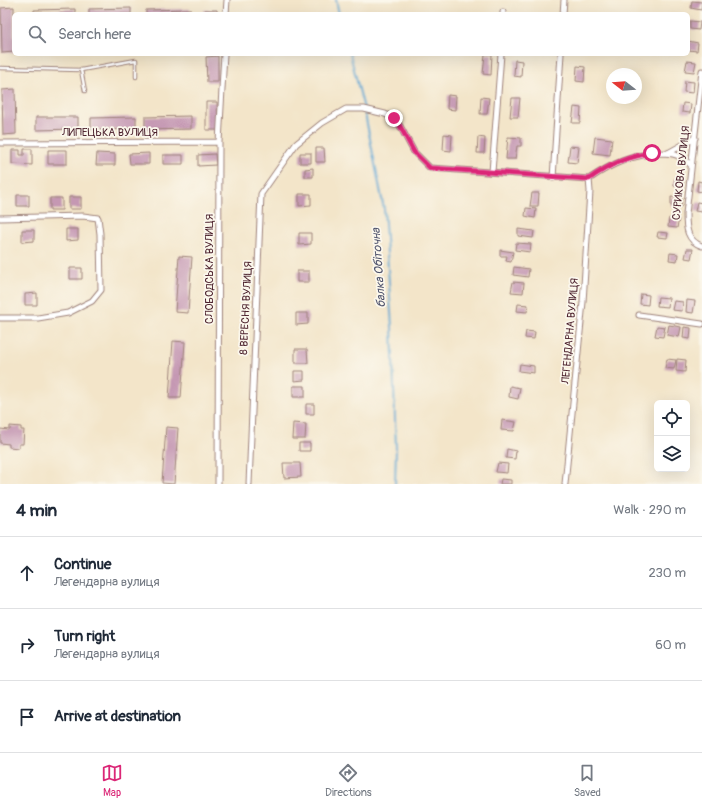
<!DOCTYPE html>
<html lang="en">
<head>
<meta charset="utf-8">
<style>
	:root { --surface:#fff; --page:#f2f2f3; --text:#1f2937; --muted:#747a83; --line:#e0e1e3; --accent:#db2777 }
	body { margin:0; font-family:Pangolin,sans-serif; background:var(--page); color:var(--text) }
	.controls { position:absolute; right:12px; bottom:12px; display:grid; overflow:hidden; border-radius:6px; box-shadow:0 4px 16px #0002 }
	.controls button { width:36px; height:36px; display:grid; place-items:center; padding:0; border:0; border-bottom:1px solid var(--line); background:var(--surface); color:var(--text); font:20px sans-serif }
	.compass { position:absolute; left:606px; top:68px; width:36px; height:36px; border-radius:50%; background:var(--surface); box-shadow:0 4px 16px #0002; rotate:287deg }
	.stop { position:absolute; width:12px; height:12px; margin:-9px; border:3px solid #db2777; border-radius:50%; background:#fff }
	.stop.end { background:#db2777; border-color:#fff; box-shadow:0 1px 4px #0008 }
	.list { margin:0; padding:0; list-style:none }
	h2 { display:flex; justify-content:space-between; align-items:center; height:52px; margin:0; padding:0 16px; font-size:17px }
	h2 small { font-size:13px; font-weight:400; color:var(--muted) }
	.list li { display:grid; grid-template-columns:26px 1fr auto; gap:12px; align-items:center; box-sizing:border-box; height:72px; padding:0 16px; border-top:1px solid var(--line) }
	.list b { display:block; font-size:15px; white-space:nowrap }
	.list p { margin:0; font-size:13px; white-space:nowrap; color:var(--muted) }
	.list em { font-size:13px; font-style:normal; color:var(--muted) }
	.icon { flex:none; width:22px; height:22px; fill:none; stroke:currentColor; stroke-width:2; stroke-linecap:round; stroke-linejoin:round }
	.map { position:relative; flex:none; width:702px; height:484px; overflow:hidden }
	.search { position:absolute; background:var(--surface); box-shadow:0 4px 16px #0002; left:12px; right:12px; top:12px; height:44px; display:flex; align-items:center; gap:10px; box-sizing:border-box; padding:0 14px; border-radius:6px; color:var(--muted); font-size:15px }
	.sheet { height:268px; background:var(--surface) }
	nav { display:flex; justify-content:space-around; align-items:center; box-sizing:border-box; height:56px; border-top:1px solid var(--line); background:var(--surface); font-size:11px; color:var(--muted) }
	nav a { display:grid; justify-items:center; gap:2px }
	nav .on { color:var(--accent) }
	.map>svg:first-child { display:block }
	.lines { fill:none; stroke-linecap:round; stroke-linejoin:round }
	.stream { stroke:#59a4d1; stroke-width:2 }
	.building { fill:#c598b3 }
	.lane-casing { stroke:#9e827a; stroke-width:4.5 }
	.street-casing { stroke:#9e827a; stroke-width:7 }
	.lane { stroke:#fff; stroke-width:2.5 }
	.street { stroke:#fff; stroke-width:5 }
	.route { stroke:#db2777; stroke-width:5 }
	.labels { text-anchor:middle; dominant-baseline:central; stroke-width:3.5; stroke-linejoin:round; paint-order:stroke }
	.street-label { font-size:11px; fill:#4a1f2b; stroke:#fbf7ec }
	.water-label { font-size:12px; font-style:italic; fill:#50546d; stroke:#fbf7ec }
</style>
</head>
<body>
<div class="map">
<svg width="702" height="484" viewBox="0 0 702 484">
	<rect width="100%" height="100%" fill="#fbf7ec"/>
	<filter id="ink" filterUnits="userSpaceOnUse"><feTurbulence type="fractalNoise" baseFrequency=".025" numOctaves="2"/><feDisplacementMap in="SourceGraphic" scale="8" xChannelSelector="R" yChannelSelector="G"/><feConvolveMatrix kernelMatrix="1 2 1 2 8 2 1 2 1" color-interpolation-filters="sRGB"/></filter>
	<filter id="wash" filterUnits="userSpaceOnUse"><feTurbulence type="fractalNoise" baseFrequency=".012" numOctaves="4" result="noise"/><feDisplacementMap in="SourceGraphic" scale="16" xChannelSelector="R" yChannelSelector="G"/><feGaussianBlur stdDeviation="0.9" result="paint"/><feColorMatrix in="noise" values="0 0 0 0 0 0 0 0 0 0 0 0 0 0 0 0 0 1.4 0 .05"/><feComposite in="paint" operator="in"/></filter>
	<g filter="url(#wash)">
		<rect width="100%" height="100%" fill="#f3e5c9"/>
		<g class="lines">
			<path class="stream" d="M336 0 339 14
				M350 54 364 109 384 209 392 327 396 449 395 484"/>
		</g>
		<g id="blocks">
			<path class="building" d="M692 1 702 2 701 10 691 8Z
				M14 7V52L2 53 1 8Z
				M131 8V14H89V9Z
				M75 9V14H34V10Z
				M190 9V14H146V10Z
				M204 10H217V14H204Z
				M690 21 700 22 699 30 690 29Z
				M688 41 698 43 697 51 688 50Z
				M485 54H492L491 75 483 74Z
				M218 56V82H207L206 57Z
				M515 60 522 61 521 77 514 76Z
				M687 61 696 62 694 72 685 71Z
				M577 66 585 67 584 82 576 81Z
				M685 81 694 82 693 93 684 92Z
				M15 89 16 134 3 135 2 90Z
				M448 95 456 96 455 110 447 109Z
				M481 97 489 98 487 114H480Z
				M512 98H520L518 117H510Z
				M206 102H217L218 130H206Z
				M683 103 691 104 690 113 682 112Z
				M574 107 581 108 580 123H572Z
				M191 116V129L145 130V117Z
				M36 117H78V129L36 130Z
				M136 117V129L91 130V118Z
				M444 134 452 135 451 151 443 150Z
				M478 137 485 138 484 153H477Z
				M508 137 521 138V146H517L515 159H506Z
				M595 137 612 139 610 155 593 153Z
				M570 146 579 147 577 163 568 162Z
				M316 148H324L325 162H316Z
				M24 149H32V165L12 164V150H20V155H24Z
				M48 150H67V164H48Z
				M97 153 115 154V165H96Z
				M149 153V164H130L129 154Z
				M300 153H311V163H300Z
				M215 154 216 165 198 166V155Z
				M163 155H183V164H163Z
				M313 168V177H305V169Z
				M675 178 684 179 683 187 674 186Z
				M698 181 702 182V192L697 191Z
				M532 193H539L538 206H530Z
				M299 194H311V205L299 206Z
				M17 195H29V206H17Z
				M69 197H81V209H69Z
				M671 197 682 198 681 207 671 206Z
				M50 198H62V210H50Z
				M697 202 702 203V212L695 211Z
				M526 208 536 209 535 218 525 216Z
				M669 218 679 219 677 228 668 227Z
				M66 229H78V240L66 241Z
				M518 229 534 231 533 238 518 236Z
				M22 230H34V241L22 242Z
				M658 232 668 233 667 238 657 237Z
				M299 233H311V244L299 245Z
				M516 243 531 244 530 252 515 250Z
				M687 249H693L691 259 685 258Z
				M500 250 513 252 511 262 506 261 507 256H500Z
				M670 253 678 254 677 261 669 260Z
				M179 256 192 257 188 313 175 312Z
				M514 267 529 269 528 277 513 275Z
				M70 268H82V279H70Z
				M297 271H309V282H297Z
				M513 282 524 283 523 293 511 292Z
				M37 293V305H25V294Z
				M641 294 649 295 648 305 640 304Z
				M658 297 669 298 668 307 657 306Z
				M687 300 695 301 693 313 686 312Z
				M674 301 683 302 682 311 672 310Z
				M518 304 528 305 527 312 517 311Z
				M296 313H308V324L296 325Z
				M669 325 681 327 679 337 667 335Z
				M657 326 665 327 663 337 655 336Z
				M684 327 691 328 690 339 683 338Z
				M526 331 535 332 534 339 525 338Z
				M173 341 185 342 181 398H169Z
				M295 349H307L308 363H295Z
				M667 359 676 360 674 369 665 368Z
				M677 359 686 360 685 372 676 371Z
				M520 364 534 366V373L519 371Z
				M294 371H304V380L294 381Z
				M293 386H305V397H293Z
				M510 386 520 388 518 399 509 397Z
				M306 404H314V414H306Z
				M502 420 516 422 514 431 501 430Z
				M293 423 306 424 305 439H292Z
				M10 426 21 427V430H24L23 444H19V448L9 447V444L0 443V429L10 430Z
				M166 427 178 428 174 484 162 483Z
				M299 443H310V451H299Z
				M507 449 516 451 515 459 506 458Z
				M283 463H300L301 477 284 478Z
				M498 463 508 464 507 473 496 472Z
				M501 479 511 480V484H500Z"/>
		</g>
	</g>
	<g filter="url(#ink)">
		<use href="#blocks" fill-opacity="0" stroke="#9e827a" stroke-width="1"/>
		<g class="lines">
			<defs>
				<path id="lane" d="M0 68 81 70 136 60V77
					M81 70 85 91"/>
				<path id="street" d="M226 14 227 0
					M503 14V12
					M563 14 564 0
					M702 71 686 214C686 228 687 241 702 246
					M0 143 219 142
					M668 153 695 138
					M492 172 501 54
					M553 178 561 54
					M0 218 83 216 98 218 100 234 101 290 92 301 68 313 38 318H0
					M639 315 702 324
					M218 484 219 142 224 54
					M249 484 261 194 296 144 322 123 346 109H364L385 114 393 118 400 126 414 152 430 168 589 179C611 164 633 154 661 153 666 153 671 153 676 155 682 157 687 162 691 165
					M565 484 583 302 590 191 589 179"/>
			</defs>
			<use href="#lane" class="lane-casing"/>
			<use href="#street" class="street-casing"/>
			<use href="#lane" class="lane"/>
			<use href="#street" class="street"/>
		</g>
	</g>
	<g class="lines" filter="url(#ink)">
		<path class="route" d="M394 118 400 126 414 152 430 168 589 179C608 165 628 156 652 153"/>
	</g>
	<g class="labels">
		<g class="street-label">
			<text x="110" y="132">ЛИПЕЦЬКА ВУЛИЦЯ</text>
			<text transform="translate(681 173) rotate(-84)">СУРИКОВА ВУЛИЦЯ</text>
			<text transform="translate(209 269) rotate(-90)">СЛОБОДСЬКА ВУЛИЦЯ</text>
			<text transform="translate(246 308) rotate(-87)">8 ВЕРЕСНЯ ВУЛИЦЯ</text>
			<text transform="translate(570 331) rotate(-85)">ЛЕГЕНДАРНА ВУЛИЦЯ</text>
		</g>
		<g class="water-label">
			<text transform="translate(379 268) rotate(-94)">балка Обіточна</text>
		</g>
	</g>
</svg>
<div class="controls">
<button><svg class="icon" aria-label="locate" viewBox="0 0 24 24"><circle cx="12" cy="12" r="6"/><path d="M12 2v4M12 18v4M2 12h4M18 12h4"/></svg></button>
<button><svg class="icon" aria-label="layers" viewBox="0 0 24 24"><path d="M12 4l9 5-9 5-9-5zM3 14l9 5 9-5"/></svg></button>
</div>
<svg class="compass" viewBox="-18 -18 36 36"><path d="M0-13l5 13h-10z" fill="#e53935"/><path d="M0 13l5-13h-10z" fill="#747a83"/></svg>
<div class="stop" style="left:652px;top:153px"></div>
<div class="stop end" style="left:394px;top:118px"></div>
<div class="search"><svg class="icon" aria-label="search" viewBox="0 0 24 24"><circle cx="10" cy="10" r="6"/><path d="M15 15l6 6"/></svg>Search here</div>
</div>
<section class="sheet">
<h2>4 min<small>Walk · 290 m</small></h2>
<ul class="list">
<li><svg class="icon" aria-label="ahead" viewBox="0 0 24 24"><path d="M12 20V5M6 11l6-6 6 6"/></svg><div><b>Continue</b><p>Легендарна вулиця</p></div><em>230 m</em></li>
<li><svg class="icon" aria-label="right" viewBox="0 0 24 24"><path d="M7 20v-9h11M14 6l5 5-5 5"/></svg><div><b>Turn right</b><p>Легендарна вулиця</p></div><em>60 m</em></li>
<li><svg class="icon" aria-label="arrive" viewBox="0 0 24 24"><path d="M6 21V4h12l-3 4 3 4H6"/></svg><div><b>Arrive at destination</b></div></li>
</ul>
</section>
<nav>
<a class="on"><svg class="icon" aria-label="map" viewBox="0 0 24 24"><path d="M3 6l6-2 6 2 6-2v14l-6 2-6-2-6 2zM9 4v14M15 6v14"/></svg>Map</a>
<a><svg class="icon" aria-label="directions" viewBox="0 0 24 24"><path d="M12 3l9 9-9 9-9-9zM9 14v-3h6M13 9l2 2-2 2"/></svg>Directions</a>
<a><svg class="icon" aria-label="saved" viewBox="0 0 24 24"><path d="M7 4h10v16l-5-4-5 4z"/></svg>Saved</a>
</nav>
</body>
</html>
